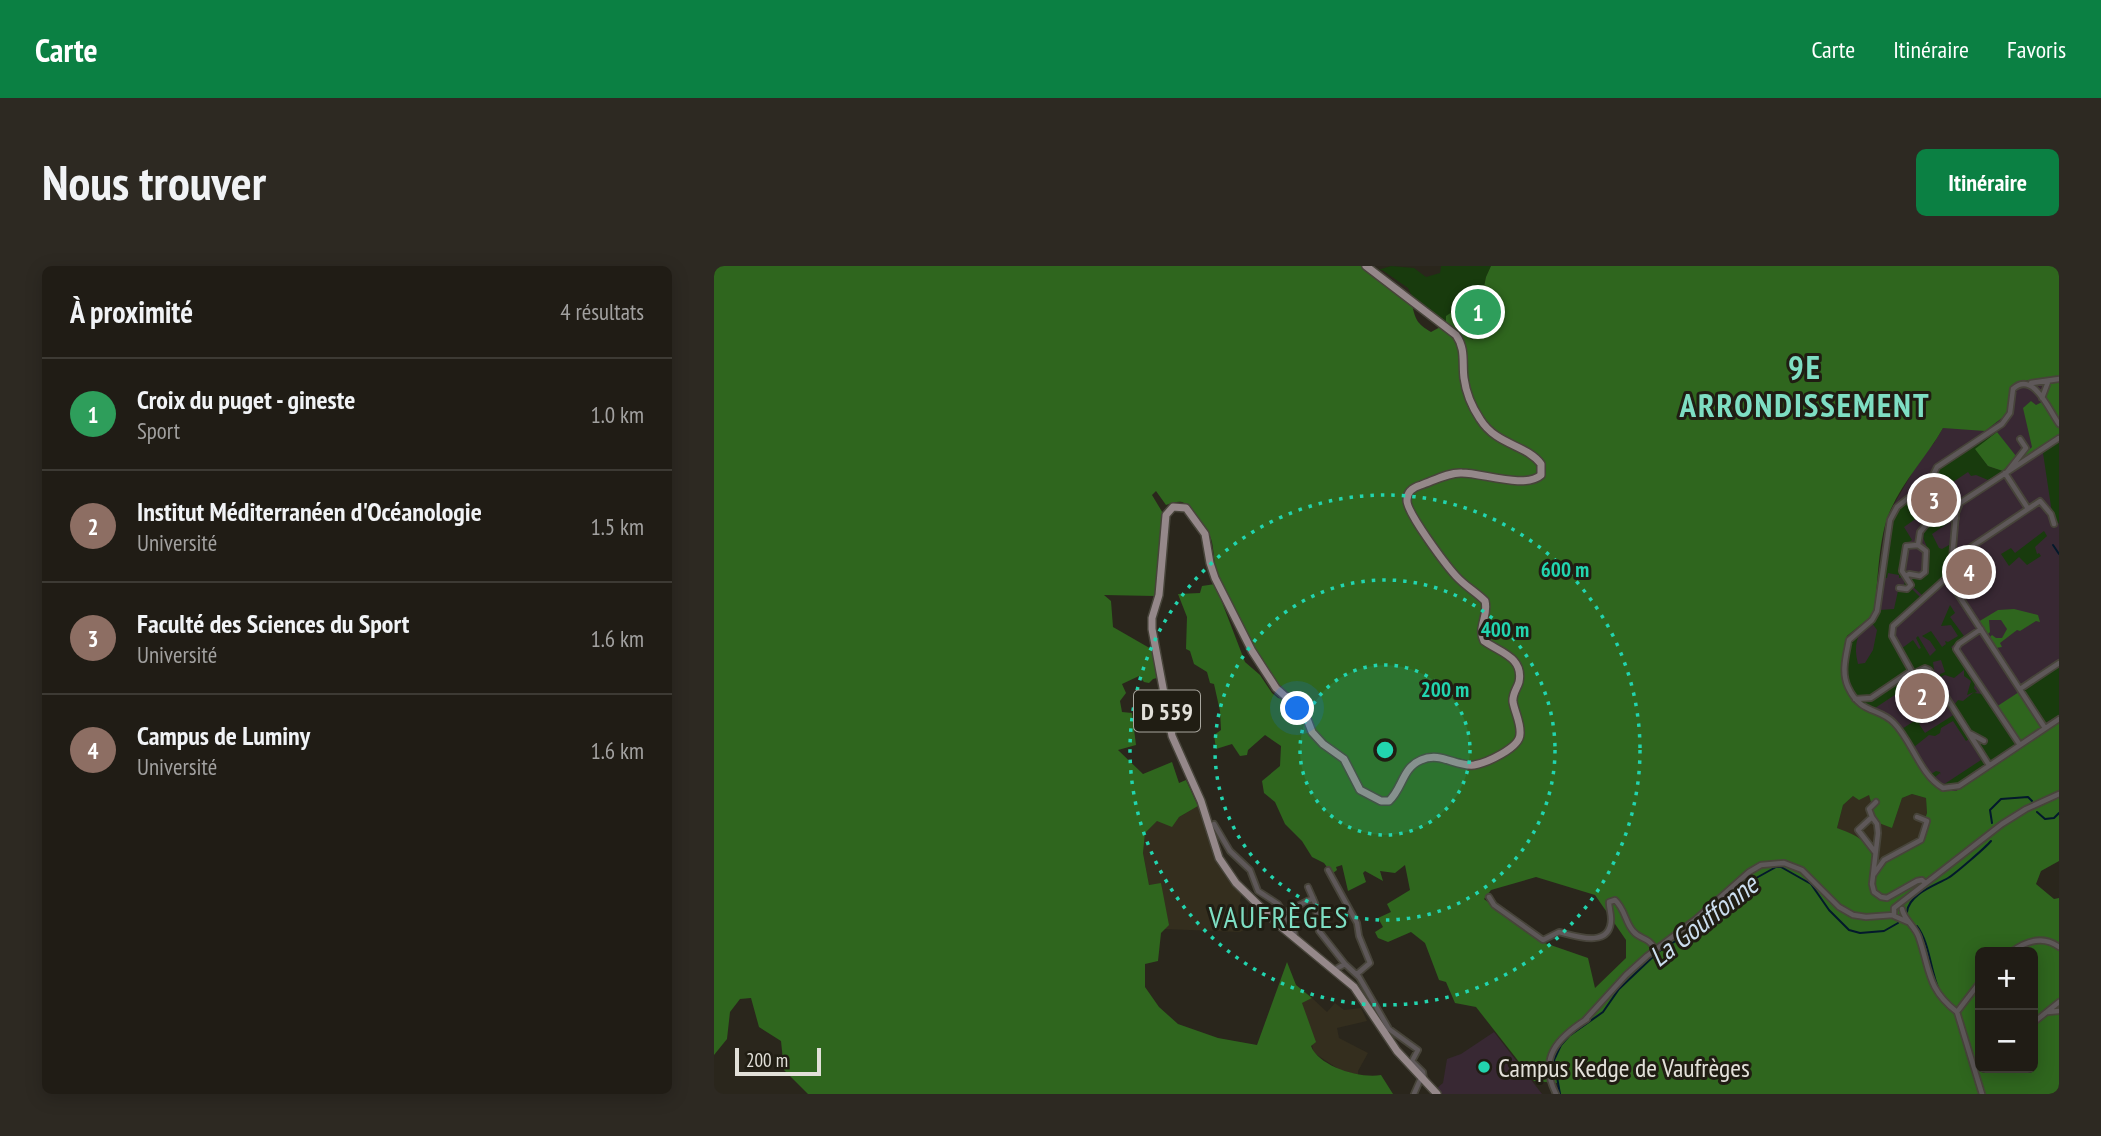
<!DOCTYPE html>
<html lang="fr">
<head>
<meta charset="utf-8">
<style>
	:root { --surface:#201c15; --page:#2d2922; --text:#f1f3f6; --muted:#a2a1a0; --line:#3d3a34; --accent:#0b8043 }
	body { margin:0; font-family:"PT Sans Narrow",sans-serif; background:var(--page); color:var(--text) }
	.controls { position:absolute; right:21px; bottom:21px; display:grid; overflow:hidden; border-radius:10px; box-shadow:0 4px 18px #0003 }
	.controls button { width:63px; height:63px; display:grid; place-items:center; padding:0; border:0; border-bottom:2px solid var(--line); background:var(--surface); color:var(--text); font:35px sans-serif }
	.scale { position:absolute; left:21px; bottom:18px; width:86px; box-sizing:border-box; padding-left:7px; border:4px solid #e2e0d9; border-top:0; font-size:19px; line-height:24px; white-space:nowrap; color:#e2e0d9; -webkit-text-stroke:5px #201d13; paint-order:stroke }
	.you { position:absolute; left:584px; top:443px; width:24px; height:24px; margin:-18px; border:5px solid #fff; border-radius:50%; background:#1a73e8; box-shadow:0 0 0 10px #1a73e833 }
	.badge { display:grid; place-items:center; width:46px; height:46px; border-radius:50%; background:var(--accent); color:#fff; font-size:23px; font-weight:700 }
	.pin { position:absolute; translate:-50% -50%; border:4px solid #fff; box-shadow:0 2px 7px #0006 }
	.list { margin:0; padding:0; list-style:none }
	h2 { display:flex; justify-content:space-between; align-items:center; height:91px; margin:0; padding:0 28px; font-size:30px }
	h2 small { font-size:23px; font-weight:400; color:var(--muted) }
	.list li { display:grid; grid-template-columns:46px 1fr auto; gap:21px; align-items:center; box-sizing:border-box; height:112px; padding:0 28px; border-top:2px solid var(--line) }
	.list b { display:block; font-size:26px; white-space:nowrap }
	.list p { margin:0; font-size:23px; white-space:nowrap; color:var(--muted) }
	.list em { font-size:23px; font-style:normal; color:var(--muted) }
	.map { position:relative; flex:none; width:1345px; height:828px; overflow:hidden; border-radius:10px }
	header { display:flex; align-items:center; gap:42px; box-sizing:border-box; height:98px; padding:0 35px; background:var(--accent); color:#fff }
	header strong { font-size:33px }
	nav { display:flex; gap:38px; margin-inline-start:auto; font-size:24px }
	.intro { display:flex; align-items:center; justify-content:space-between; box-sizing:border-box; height:168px; padding:0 42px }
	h1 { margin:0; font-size:49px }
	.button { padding:18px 32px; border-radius:10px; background:var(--accent); color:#fff; font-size:24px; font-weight:700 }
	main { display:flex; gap:42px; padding:0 42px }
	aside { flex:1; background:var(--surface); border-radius:10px; box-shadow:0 4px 18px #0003 }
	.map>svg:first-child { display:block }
	.built { fill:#342e1e }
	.education { fill:#382833 }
	.green { fill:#183b0d }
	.forest { fill:#2f661e; fill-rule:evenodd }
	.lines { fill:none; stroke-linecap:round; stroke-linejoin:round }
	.stream { stroke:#03192c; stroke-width:2 }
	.minor-casing { stroke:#47443a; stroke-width:8 }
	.major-casing { stroke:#47443a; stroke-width:10 }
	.minor { stroke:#5e5859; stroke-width:4.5 }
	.major { stroke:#95888a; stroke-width:7 }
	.ring { fill:none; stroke:#22d5af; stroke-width:3.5; stroke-dasharray:3.5 7 }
	.poi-dot { fill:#22d5af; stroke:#201d13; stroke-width:2.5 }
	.labels { text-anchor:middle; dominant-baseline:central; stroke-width:6; stroke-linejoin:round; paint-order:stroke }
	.shield { fill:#201d13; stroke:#a8a69e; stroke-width:2 }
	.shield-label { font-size:24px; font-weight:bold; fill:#e2e0d9 }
	.poi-label { font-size:26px; fill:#e2e0d9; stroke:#201d13; text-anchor:start }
	.water-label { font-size:28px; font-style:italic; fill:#cbddee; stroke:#201d13 }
	.quarter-label { font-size:30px; letter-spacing:2px; fill:#7edec3; stroke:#201d13 }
	.district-label { font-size:33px; font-weight:bold; letter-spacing:2px; fill:#7edec3; stroke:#201d13 }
	.centre { fill:#22d5af; stroke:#201d13; stroke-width:3.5 }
	.ring-label { font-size:21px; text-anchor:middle; font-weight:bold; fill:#22d5af; stroke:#201d13; stroke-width:6; stroke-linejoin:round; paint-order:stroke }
</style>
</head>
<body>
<header>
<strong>Carte</strong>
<nav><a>Carte</a><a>Itinéraire</a><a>Favoris</a></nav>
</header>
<div class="intro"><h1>Nous trouver</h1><a class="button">Itinéraire</a></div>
<main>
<aside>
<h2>À proximité<small>4 résultats</small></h2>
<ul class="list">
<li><span class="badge" style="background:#2e9e5b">1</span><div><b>Croix du puget - gineste</b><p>Sport</p></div><em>1.0 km</em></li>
<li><span class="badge" style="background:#8d6e63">2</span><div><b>Institut Méditerranéen d'Océanologie</b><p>Université</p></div><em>1.5 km</em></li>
<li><span class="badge" style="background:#8d6e63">3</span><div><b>Faculté des Sciences du Sport</b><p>Université</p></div><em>1.6 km</em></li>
<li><span class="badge" style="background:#8d6e63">4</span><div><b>Campus de Luminy</b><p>Université</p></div><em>1.6 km</em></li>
</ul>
</aside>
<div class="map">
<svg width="1345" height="828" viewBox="0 0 1345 828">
	<rect width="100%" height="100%" fill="#2a261c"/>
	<path class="built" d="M474 513 486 538 503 594 511 609 528 628 526 634 533 662 526 666 450 663 447 618 435 619 429 587 431 567 443 555 465 551 484 540Z
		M1198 528 1212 532 1213 547 1204 572 1168 591 1163 599 1123 562 1129 539 1139 530 1155 529 1164 555 1178 562 1188 532Z
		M598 732 613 746 621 737 630 744 647 742 653 755 623 762 625 772 654 787 644 805V809L626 804 600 787 587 737Z"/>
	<path class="education" d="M1309 115H1327L1345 129V456L1242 525H1229L1221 520 1176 455 1144 440 1137 431 1128 406 1133 370 1160 348 1174 249 1206 193 1220 177 1229 162Z
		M780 766 828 828H728L723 822 729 817 733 793 747 788Z"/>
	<path class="green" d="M677 0 700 2 712 11 726 7 727 0H777L772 11 759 74C751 68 749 59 748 50L734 60 700 34 694 22 668 4 661 5Z
		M1290 158V160L1262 183 1274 200 1289 205 1274 214 1262 209 1257 210 1254 206 1206 238 1210 247 1190 261 1198 274 1192 278 1184 304 1194 316V321H1190L1191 313 1188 311 1185 312V309L1174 307 1173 312H1170L1176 255 1181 246 1193 235 1213 224 1225 202Z
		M1345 174V258L1338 247 1329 187Z
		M1240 253 1218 268 1225 282 1228 283 1235 279 1237 268 1234 306 1208 329 1198 320V315L1194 311 1208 312 1211 310C1212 304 1214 297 1214 291 1215 273 1202 276 1216 256Z
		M1330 265 1333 270 1321 281 1323 288 1325 287 1327 290 1313 299 1305 291 1295 300 1287 288 1297 282 1301 287Z
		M1197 322 1206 331C1165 369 1171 362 1199 410L1211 404 1214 407 1158 444C1130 427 1122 390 1146 366 1141 377 1141 386 1144 398L1151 397 1159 384 1163 364 1158 357 1166 344 1180 343 1184 325Z
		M1236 339 1241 347 1236 351 1250 370 1237 381 1261 416 1260 422 1263 426 1260 427 1268 428 1272 432 1301 476 1300 480 1278 494 1273 492 1235 434 1236 432 1241 438 1244 434 1249 435 1260 426 1253 429 1257 415 1250 410V404L1240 412 1231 409 1226 411V408L1231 406 1227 394 1219 396 1220 404 1215 399 1200 406 1187 383 1199 374 1205 383 1207 382 1202 372 1204 370 1216 390 1222 384 1216 375 1208 370 1217 365 1228 381 1232 378 1231 375 1234 376 1244 370 1237 359 1227 360Z
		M1345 400V449L1331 457 1310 425Z
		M1232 434 1221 444 1222 446 1205 458 1211 467 1241 448 1248 458 1246 460 1249 459 1271 498 1241 519 1230 520 1217 508 1222 505 1226 506 1227 509 1226 507 1221 511 1229 519 1267 494 1255 473 1252 475 1239 455 1227 462 1226 467 1221 470 1215 469 1200 481 1188 463Z"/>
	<path class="forest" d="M0 0H648L698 38C701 53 703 58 717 66L728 60C754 81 740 82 747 108 751 119 768 159 775 167 788 183 812 184 825 199L823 210 810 212 740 205 691 230 707 268 769 337C770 349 763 359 765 370L793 390 802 401V416L799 425 804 467 797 480 760 496 731 489 717 488 690 504 677 531 671 534 650 524 634 496 610 476 600 464 588 435 565 422 544 390 503 308C500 297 500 287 498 276 496 266 477 239 468 236 463 235 458 237 452 239L442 225 438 229 450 249 441 330 390 329 397 335 399 361 439 384 443 412 439 413 435 417 430 416 425 410 408 418 412 427 406 435 408 446 418 447 422 479 404 484 429 508 458 496 465 517 472 514 484 540 465 551 458 561 443 555 431 567 429 587 435 619 447 617 455 659 447 667 444 695 431 698V721L445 741 464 758 504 772 543 779 573 696 582 719 598 732 588 737 602 776 597 780C604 800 646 813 667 809L679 828H94L70 804 67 775 45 761 37 732 26 733 16 746 13 773 0 789Z
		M777 0H1345V154L1330 133 1333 119C1323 112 1311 114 1300 118L1293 148 1271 165 1229 162C1212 192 1186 218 1174 250 1164 277 1164 319 1160 348L1133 370C1128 397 1124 427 1152 444 1159 449 1170 450 1177 456 1191 468 1210 503 1221 520L1229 525H1242L1345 456V595L1327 605 1322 618 1340 633 1345 632V828H847L843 817 820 815 762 741 741 737 732 716 725 714 711 677 697 666 674 676 664 672 661 666 669 661 664 652 677 646 673 638 696 624 691 599 681 607 666 605 669 615 651 605 649 607 652 616 634 625 628 599 622 601 623 604 618 608 610 597 598 591 588 575 571 558 561 536 550 527 548 515 566 500 567 480 551 469 534 484 533 489 526 490 518 478 502 483 500 469 507 464 506 445 500 418 496 417 493 406 480 398 476 385 472 383 473 351 464 328 486 327 488 320 501 318 531 396 546 409 558 427 564 432 584 438 599 472 631 498 640 520 671 538 694 506 714 493 751 500 804 480 801 437 807 406 769 369 774 343C744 309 716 275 694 235L698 226 741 209 817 216 830 202 790 174 771 157 754 124 751 86 732 56V50L738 46 746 45C750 55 748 68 759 74L772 11ZM1198 528 1212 532 1213 547 1204 572 1168 591 1163 598C1152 575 1148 571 1123 562L1129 539 1139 530 1145 534 1155 529 1159 543 1157 554 1178 562 1188 532ZM822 611 881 629 912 674V692L881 722 874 692 825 675 770 633 777 624ZM1266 686H1319V802H1266Z
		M1317 135 1322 139 1328 136 1345 162V170L1299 199 1318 181 1309 142Z
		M1283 166 1302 190 1289 205 1274 200 1261 183Z
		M1300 343 1324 349 1326 356 1322 355 1306 365 1303 364 1286 377 1288 381 1282 382 1276 371 1278 369 1282 372H1288L1293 363 1287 354H1275L1276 366 1274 368 1264 356 1284 344Z
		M1305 426 1327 459V462L1307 475 1282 441Z"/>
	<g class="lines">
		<path class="stream" d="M1339 279 1345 288
			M1323 546 1331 553 1340 552 1345 547
			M1278 557 1276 544 1287 533 1314 531 1318 535
			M1193 646C1195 628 1220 620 1234 612 1241 608 1272 581 1277 575
			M1203 660C1216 677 1216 704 1225 724
			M846 828 840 794 847 779 855 770 889 746 905 723 944 686 984 661 1031 616H1035L1062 601H1067L1097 618 1115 644 1135 664 1146 667 1170 665 1184 657"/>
		<defs>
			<path id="minor" d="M1317 117 1345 113
				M1328 132 1334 116
				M1345 158C1335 144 1319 104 1299 123L1296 147 1288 158 1223 201 1212 223 1193 233 1183 241 1176 254 1163 345 1158 354 1135 374C1132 390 1127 406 1134 421 1147 449 1165 441 1180 457 1198 475 1206 509 1229 522L1245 520 1345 453
				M1294 205 1312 182 1306 173
				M1291 207 1313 241
				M1239 293 1326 235 1337 248 1340 258
				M1192 310 1195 308 1206 310 1211 306 1212 285 1204 279
				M1235 312 1230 314 1179 360 1178 370 1198 406 1201 407 1211 402 1215 404 1275 499
				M1185 322 1193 323 1197 319 1188 305 1192 280 1204 279 1206 266 1216 254 1242 252
				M1267 363 1245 378 1242 383 1306 479
				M1306 423 1345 397
				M1141 433 1157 432 1197 405
				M1331 462 1236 316 1242 247 1246 237 1345 172
				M1257 468 1270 475
				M1158 551 1163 558 1164 567 1158 618 1160 626 1167 631 1173 632 1203 615 1208 614 1211 617
				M500 558 516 585 536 604 544 625 564 638 580 664 581 672
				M1161 586 1144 564 1158 551 1155 543 1162 536
				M614 604 643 657 645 670 656 697 643 708
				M1160 608 1170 594 1207 574 1213 555 1203 551
				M594 621 601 637 605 665 631 698
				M775 631 780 639 829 674 845 666C861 670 897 683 897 653 897 647 895 642 895 636L901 634C911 643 911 656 919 665 926 674 934 670 941 683
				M1188 643C1190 654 1202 661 1205 672 1216 704 1213 723 1243 746
				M570 647 599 632
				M1194 656 1180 650V642L1288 558 1312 543 1345 528
				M1297 686C1312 675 1329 669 1345 681
				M620 704 631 698 645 711 675 763 704 784 698 795 709 806 710 813
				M1243 746 1268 828
				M1243 746 1266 716
				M1334 746 1345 745
				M871 754 912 709 933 690 982 653 1035 606 1047 599 1070 597 1088 604 1125 641 1139 649 1152 651 1179 649
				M1319 757 1345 736
				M700 828 707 812
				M842 828C824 792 843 772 873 753"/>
			<path id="major" d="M652 0 742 69C752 83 748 97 750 112 752 127 758 141 766 153 783 180 812 178 827 198V209C812 223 768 207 748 207 735 206 719 215 707 219 700 221 693 225 693 234 692 246 732 299 742 310 751 320 762 326 771 335 775 350 763 361 770 375 785 386 810 391 805 416 803 423 798 428 799 436 801 447 807 457 806 468 806 482 772 497 760 499 741 501 727 485 707 494 688 502 689 522 675 535H667L646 524 630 493 609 478 598 466 587 437 571 430 562 422 538 385 501 312 496 297 491 268 472 242 459 241 452 249 445 329 438 352V363L458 470 487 535 505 592 522 617 565 659 640 721 683 785 723 828"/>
		</defs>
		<use href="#minor" class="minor-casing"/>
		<use href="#major" class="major-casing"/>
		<use href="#minor" class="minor"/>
		<use href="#major" class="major"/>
	</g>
	<circle cx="671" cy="484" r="85" fill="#22d5af" fill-opacity=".12"/>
	<g class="ring">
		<circle cx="671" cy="484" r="85"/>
		<circle cx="671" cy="484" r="170"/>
		<circle cx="671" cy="484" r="255"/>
	</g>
	<circle class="poi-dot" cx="770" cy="801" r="7"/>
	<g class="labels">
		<rect class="shield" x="420" y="424.5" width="66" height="41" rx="5"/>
		<g class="shield-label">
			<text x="453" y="445">D 559</text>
		</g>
		<g class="poi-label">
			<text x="784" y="801">Campus Kedge de Vaufrèges</text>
		</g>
		<g class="water-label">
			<text transform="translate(989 654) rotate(-38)">La Gouffonne</text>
		</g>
		<g class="quarter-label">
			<text x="565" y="650">VAUFRÈGES</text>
		</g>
		<g class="district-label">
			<text x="1091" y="100">9E<tspan x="1091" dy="38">ARRONDISSEMENT</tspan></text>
		</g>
	</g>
	<circle cx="671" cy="484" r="10" class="centre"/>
	<g class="ring-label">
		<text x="851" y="311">600 m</text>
		<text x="791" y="371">400 m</text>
		<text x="731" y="431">200 m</text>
	</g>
</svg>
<div class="controls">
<button>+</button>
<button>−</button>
</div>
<div class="scale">200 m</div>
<div class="you"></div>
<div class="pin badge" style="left:764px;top:46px;background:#2e9e5b">1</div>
<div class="pin badge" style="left:1208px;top:430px;background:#8d6e63">2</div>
<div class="pin badge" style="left:1220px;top:234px;background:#8d6e63">3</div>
<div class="pin badge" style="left:1255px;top:306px;background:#8d6e63">4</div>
</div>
</main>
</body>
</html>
